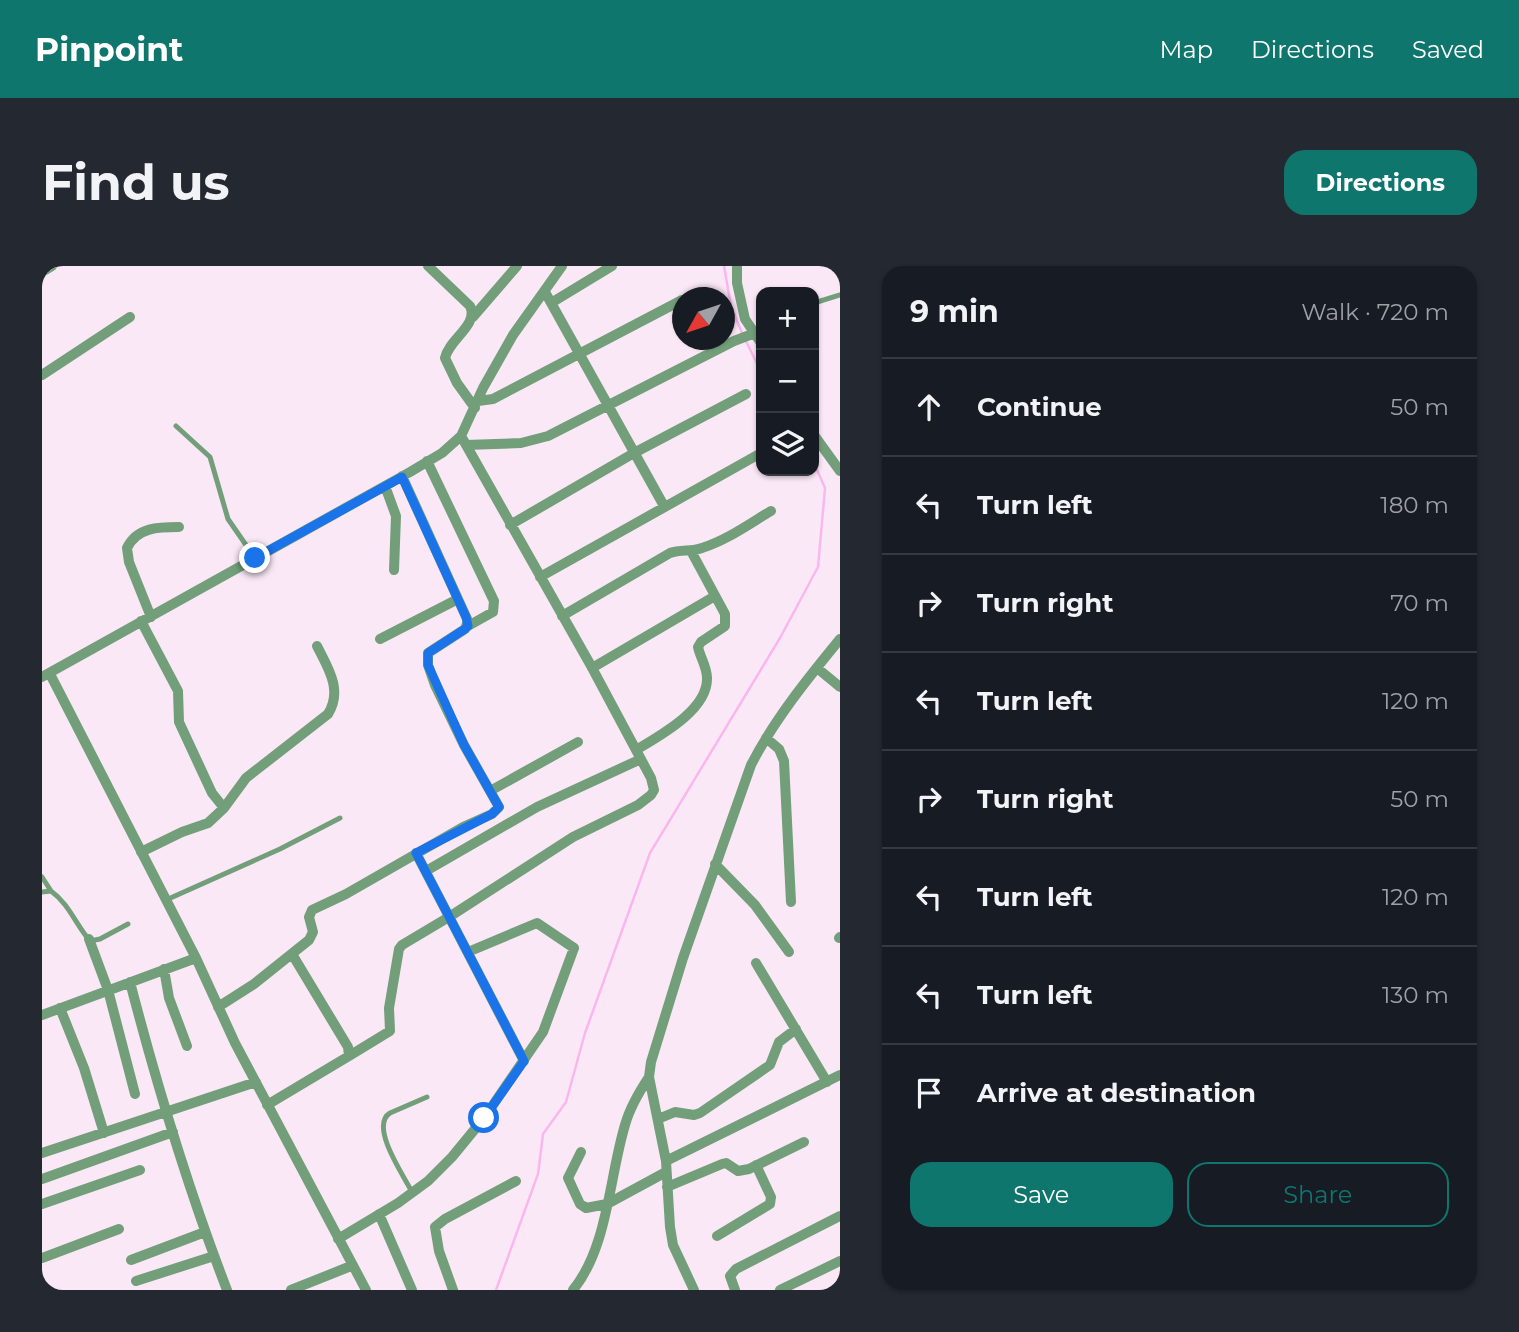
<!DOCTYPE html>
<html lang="en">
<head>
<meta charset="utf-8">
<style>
	:root { --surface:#171b24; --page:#242831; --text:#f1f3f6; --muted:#9ea1a6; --line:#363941; --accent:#0f766e }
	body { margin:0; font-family:Montserrat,sans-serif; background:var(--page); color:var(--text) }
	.controls { position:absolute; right:21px; top:21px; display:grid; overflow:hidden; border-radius:14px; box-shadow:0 2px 5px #0004 }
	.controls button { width:63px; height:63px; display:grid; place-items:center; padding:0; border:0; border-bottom:2px solid var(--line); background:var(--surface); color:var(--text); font:35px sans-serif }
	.compass { position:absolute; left:630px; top:21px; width:63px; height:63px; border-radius:50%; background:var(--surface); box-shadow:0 2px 5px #0004; rotate:230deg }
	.stop { position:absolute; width:21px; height:21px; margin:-16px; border:5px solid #1a73e8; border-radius:50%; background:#fff }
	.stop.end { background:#1a73e8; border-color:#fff; box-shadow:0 2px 7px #0008 }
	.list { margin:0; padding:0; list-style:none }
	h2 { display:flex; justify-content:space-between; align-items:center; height:91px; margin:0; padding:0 28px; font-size:30px }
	h2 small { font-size:23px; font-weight:400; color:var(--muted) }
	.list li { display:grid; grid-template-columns:46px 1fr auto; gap:21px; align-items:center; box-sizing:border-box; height:98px; padding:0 28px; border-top:2px solid var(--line) }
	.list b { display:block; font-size:26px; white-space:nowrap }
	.list em { font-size:23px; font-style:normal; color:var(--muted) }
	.actions { display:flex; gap:14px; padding:21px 28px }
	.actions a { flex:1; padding:16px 0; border:2px solid var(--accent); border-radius:21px; text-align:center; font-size:24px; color:var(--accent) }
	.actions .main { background:var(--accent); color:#fff }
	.icon { flex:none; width:38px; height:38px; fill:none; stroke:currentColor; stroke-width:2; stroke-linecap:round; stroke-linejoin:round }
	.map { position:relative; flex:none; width:798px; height:1024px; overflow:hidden; border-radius:21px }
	header { display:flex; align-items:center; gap:42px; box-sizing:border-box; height:98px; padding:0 35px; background:var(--accent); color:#fff }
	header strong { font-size:33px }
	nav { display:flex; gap:38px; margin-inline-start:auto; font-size:24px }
	.intro { display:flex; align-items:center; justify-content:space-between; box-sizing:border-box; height:168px; padding:0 42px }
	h1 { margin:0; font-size:49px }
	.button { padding:18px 32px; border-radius:21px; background:var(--accent); color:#fff; font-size:24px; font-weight:700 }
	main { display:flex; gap:42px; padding:0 42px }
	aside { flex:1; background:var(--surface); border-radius:21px; box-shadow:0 2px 5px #0004 }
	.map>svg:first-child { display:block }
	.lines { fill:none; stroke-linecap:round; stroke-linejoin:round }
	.stream { stroke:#fab7ee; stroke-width:2.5 }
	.service { stroke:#729f79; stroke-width:5 }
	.minor { stroke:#729f79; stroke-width:10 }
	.route { stroke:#1a73e8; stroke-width:9 }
</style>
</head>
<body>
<header>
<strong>Pinpoint</strong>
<nav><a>Map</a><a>Directions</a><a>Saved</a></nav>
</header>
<div class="intro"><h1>Find us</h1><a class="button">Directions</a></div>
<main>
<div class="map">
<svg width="798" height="1024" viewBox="0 0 798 1024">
	<rect width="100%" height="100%" fill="#fbe8f7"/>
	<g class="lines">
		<path class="stream" d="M682 0 689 40 700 67
			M703 73 719 106
			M454 1024 496 908 501 868 524 836 543 767 608 587 738 372 776 301 783 222 772 197"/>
		<path class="service" d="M772 37 798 29
			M134 160 168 191 186 253 213 292
			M0 611 9 625
			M0 626 9 625C27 638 34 659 48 675L58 673 86 658
			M124 634 238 583 298 552
			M370 926C362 910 327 860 348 847L385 831"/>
		<path class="minor" d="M386 0 428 40C437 59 407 73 403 92L415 117 433 142
			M695 0V17L703 53 719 77
			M0 6 10 0
			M503 26 622 240
			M646 32 652 28
			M509 37 570 0
			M431 51 475 0
			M0 109 88 51
			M436 135 451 133 640 34
			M772 169 798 205
			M424 179 479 177 506 170 692 75 713 67
			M385 195 452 335 451 346 426 360
			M343 220 354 250 352 304
			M468 259 592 187 704 128
			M498 311 719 187
			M520 350 628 287C639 283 649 286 660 282 685 274 707 258 729 245
			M109 351 87 296 85 282C95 261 117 261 137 261
			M99 355 136 425 137 456 170 527 182 542
			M338 373 416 333
			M550 402 673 330
			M775 402 798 421
			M8 408 154 692 193 777 324 1024
			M0 411 368 206 400 187 419 170 441 122 471 69 520 0
			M724 472 737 483 742 495 749 636
			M594 484C617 470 666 444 665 412 665 401 658 391 656 381L659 376 683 360V348L649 285
			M448 525 536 476
			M99 586 140 566 166 557 182 542 204 512 286 448C301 424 286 402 275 380
			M374 587 482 795
			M673 598 713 639 747 686
			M384 605 495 541 599 493
			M797 672 798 671
			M47 673 66 724 93 828
			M714 697 785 816
			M122 703 127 732 145 780
			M88 716C115 820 146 923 185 1024
			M176 741 212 718 267 674 271 666 267 651 270 644 304 628 421 561 450 548 457 541 422 479 393 419 386 399V387L423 363 426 355 360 210
			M18 742 42 802 62 867
			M0 749 154 692
			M307 790 348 765 347 742 357 683 360 679 407 651 531 571 596 539 609 529 612 524 609 512 548 398 419 170
			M225 839 307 790 306 781 250 688
			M616 853 633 846 652 849 658 847 728 799 737 776 754 763
			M539 886 526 912 538 938 544 942 565 938 624 906
			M0 887 214 816
			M624 895 798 809
			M0 913 131 866
			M625 921 680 898 684 897 696 905 707 903 762 876
			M0 938 98 904
			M337 948 370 1024
			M675 970 728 938 729 931 714 899
			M296 973 356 937 386 915 410 891 442 852 501 766 532 682 495 657 426 686
			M0 992 77 963
			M89 994 163 966
			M94 1015 172 990
			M249 1024 309 1000
			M411 1024 397 985 393 961 403 953 474 915
			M531 1024C566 981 567 912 583 859 588 841 597 826 607 811
			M652 1024 631 979 628 961 624 895 607 811 609 796 641 692 709 499C732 454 766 412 798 373
			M693 1024 688 1010 694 1003 798 950
			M738 1024 798 995"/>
	</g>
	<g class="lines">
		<path class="route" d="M213 292 360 211 424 351 426 360 423 363 386 387V399L422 479 457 541 450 548 374 587 482 795 442 852"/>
	</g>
</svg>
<div class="controls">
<button>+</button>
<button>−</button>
<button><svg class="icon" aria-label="layers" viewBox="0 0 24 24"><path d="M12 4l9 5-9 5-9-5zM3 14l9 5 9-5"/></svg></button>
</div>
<svg class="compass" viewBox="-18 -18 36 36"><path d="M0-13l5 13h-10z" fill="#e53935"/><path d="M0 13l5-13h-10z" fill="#9ea1a6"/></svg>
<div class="stop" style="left:442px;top:852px"></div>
<div class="stop end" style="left:213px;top:292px"></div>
</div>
<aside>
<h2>9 min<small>Walk · 720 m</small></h2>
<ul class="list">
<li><svg class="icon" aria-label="ahead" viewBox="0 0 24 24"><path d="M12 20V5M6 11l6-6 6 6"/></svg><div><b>Continue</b></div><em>50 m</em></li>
<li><svg class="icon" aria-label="left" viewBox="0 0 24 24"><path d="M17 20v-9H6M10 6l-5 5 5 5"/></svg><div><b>Turn left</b></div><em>180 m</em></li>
<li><svg class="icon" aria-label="right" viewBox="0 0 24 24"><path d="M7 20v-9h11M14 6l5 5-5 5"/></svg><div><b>Turn right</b></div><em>70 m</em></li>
<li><svg class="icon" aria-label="left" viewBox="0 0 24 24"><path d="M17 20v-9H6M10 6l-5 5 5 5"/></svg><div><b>Turn left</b></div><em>120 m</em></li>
<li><svg class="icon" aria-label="right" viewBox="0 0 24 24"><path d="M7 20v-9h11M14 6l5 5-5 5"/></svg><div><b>Turn right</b></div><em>50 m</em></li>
<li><svg class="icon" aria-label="left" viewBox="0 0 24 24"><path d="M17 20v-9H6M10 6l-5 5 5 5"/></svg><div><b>Turn left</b></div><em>120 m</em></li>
<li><svg class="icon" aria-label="left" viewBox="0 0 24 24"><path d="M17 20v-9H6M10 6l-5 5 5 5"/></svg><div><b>Turn left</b></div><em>130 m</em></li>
<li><svg class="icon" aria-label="arrive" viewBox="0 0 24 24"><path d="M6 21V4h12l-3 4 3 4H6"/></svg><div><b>Arrive at destination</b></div></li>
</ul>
<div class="actions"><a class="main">Save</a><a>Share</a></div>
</aside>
</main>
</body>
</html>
